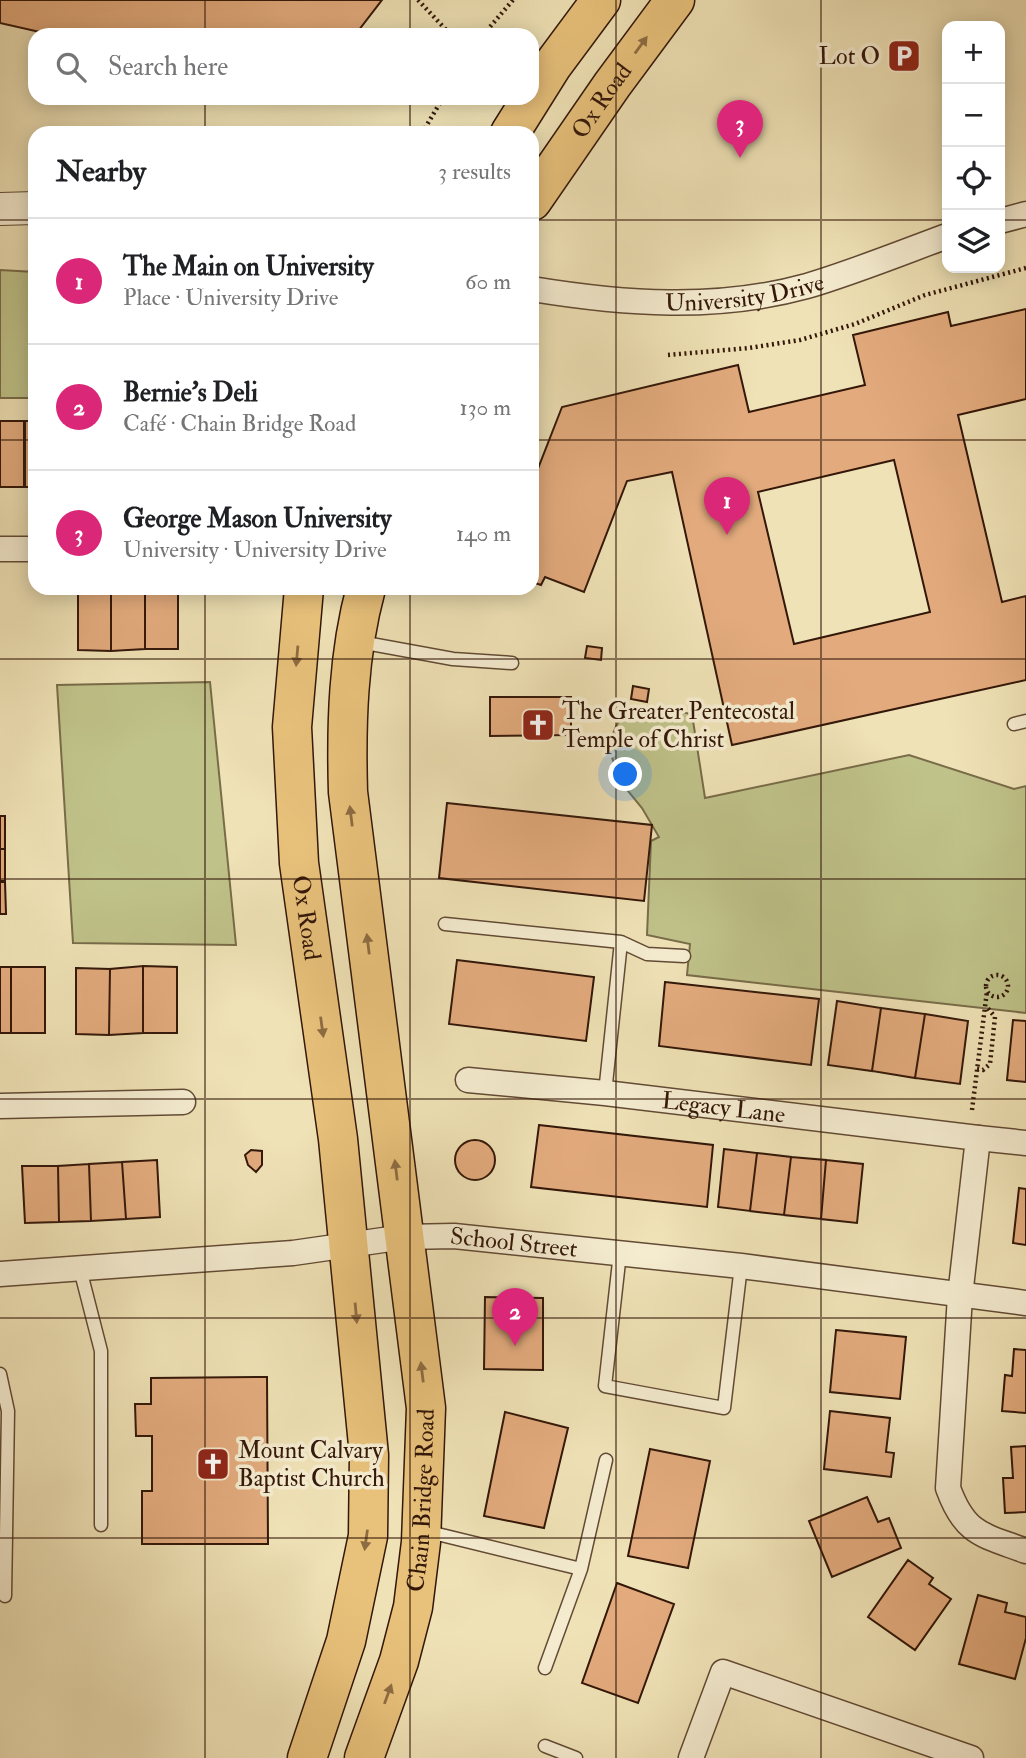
<!DOCTYPE html>
<html lang="en">
<head>
<meta charset="utf-8">
<style>
	:root { --surface:#fff; --page:#f6f6f6; --text:#202124; --muted:#757577; --line:#e0e0e0; --accent:#db2777 }
	body { margin:0; font-family:"IM FELL Double Pica",serif; background:var(--page); color:var(--text) }
	.controls { position:absolute; right:21px; top:21px; display:grid; overflow:hidden; border-radius:14px; box-shadow:0 4px 18px #0003 }
	.controls button { width:63px; height:63px; display:grid; place-items:center; padding:0; border:0; border-bottom:2px solid var(--line); background:var(--surface); color:var(--text); font:35px sans-serif }
	.you { position:absolute; left:626px; top:775px; width:24px; height:24px; margin:-18px; border:5px solid #fff; border-radius:50%; background:#1a73e8; box-shadow:0 0 0 10px #1a73e833 }
	.badge { display:grid; place-items:center; width:46px; height:46px; border-radius:50%; background:var(--accent); color:#fff; font-size:23px; font-weight:700 }
	.pin { position:absolute; translate:-50% -58px; filter:drop-shadow(0 2px 4px #0008) }
	.pin::after { content:''; position:absolute; top:37px; width:24px; height:21px; background:inherit; clip-path:polygon(0 0,100% 0,50% 100%) }
	.list { margin:0; padding:0; list-style:none }
	h2 { display:flex; justify-content:space-between; align-items:center; height:91px; margin:0; padding:0 28px; font-size:30px }
	h2 small { font-size:23px; font-weight:400; color:var(--muted) }
	.list li { display:grid; grid-template-columns:46px 1fr auto; gap:21px; align-items:center; box-sizing:border-box; height:126px; padding:0 28px; border-top:2px solid var(--line) }
	.list b { display:block; font-size:26px; white-space:nowrap }
	.list p { margin:0; font-size:23px; white-space:nowrap; color:var(--muted) }
	.list em { font-size:23px; font-style:normal; color:var(--muted) }
	.icon { flex:none; width:38px; height:38px; fill:none; stroke:currentColor; stroke-width:2; stroke-linecap:round; stroke-linejoin:round }
	.map { position:relative; flex:none; width:1026px; height:1758px; overflow:hidden }
	.search { position:absolute; background:var(--surface); box-shadow:0 4px 18px #0003; left:28px; top:28px; width:511px; height:77px; display:flex; align-items:center; gap:18px; box-sizing:border-box; padding:0 24px; border-radius:21px; color:var(--muted); font-size:26px }
	.panel { position:absolute; background:var(--surface); box-shadow:0 4px 18px #0003; left:28px; top:126px; width:511px; height:469px; border-radius:21px }
	.map>svg:first-child { display:block }
	.green { fill:#bfc289; stroke:#796c49; stroke-width:2 }
	.building { fill:#e3ab7d; stroke:#331709; stroke-width:2; fill-rule:evenodd }
	.lines { fill:none; stroke-linecap:round; stroke-linejoin:round }
	.service-casing { stroke:#624a34; stroke-width:15 }
	.minor-casing { stroke:#624a34; stroke-width:27 }
	.tertiary-casing { stroke:#624a34; stroke-width:34 }
	.primary-casing { stroke:#331709; stroke-width:41 }
	.path { stroke:#331709; stroke-width:4.5; stroke-dasharray:2 3.5; stroke-linecap:butt }
	.service { stroke:#f5ecd0; stroke-width:12 }
	.minor { stroke:#f5ecd0; stroke-width:24 }
	.tertiary { stroke:#f5ecd0; stroke-width:32 }
	.primary { stroke:#e8c17b; stroke-width:38 }
	.oneway { fill:#8e6c42 }
	.grid { fill:none; stroke:#331709; stroke-width:2; stroke-opacity:0.55 }
	.labels { text-anchor:middle; dominant-baseline:central; stroke-width:7; stroke-linejoin:round; paint-order:stroke }
	.poi-label { font-size:24px; fill:#331709; stroke:#f5ecd0; text-anchor:start }
	.street-label { font-size:24px; fill:#331709; stroke:#f5ecd0 }
</style>
</head>
<body>
<div class="map">
<svg width="1026" height="1758" viewBox="0 0 1026 1758">
	<rect width="100%" height="100%" fill="#efe2b6"/>
	<filter id="stains"><feTurbulence type="fractalNoise" baseFrequency=".00286" numOctaves="4"/><feColorMatrix values="0 0 0 0 .2 0 0 0 0 .09 0 0 0 0 .02 0 0 0 .5 -.17"/></filter>
	<radialGradient id="worn" r=".72"><stop offset=".6" stop-color="#630" stop-opacity="0"/><stop offset="1" stop-color="#630" stop-opacity=".3"/></radialGradient>
	<path class="green" d="M0 270 35 272V398H0Z
		M210 682 236 945 73 943 57 685Z
		M657 708 692 714 705 798 909 755 1014 789 1026 786V1013L687 975 690 944 647 935 651 841 659 837 642 808 619 780 608 744 622 714Z"/>
	<path class="building" d="M0 0H382L355 35H53L0 23Z
		M1026 309V399L958 415 1002 602 1026 596V680L732 745 672 472 627 481 584 592 545 577 541 585 532 582V484L562 407 738 365 749 412 865 385 853 335 948 312 951 326ZM894 460 930 612 794 644 758 492Z
		M0 421H24V487H0Z
		M25 421H35V487H25Z
		M78 588H111V651L78 650Z
		M111 588H145V649L111 651Z
		M145 588H178V649H145Z
		M587 646 602 648 601 660 585 658Z
		M633 686 649 689 647 702 631 699Z
		M490 697H571V735L490 736Z
		M447 803 652 825 644 901 439 878Z
		M0 816H5V849H0Z
		M0 849H5V881H0Z
		M0 882H5L6 914H0Z
		M457 960 594 977 586 1041 449 1024Z
		M143 966V1033L109 1035 110 969Z
		M143 966 177 967V1033H143Z
		M0 967H11V1033H0Z
		M11 967H45V1033H11Z
		M76 968 110 969 109 1035 76 1034Z
		M665 982 819 999 811 1065 659 1046Z
		M837 1001 881 1008 872 1071 828 1065Z
		M881 1008 925 1014 915 1078 872 1071Z
		M925 1014 968 1021 960 1084 915 1078Z
		M1013 1020 1026 1021V1082L1007 1080Z
		M539 1125 713 1145 707 1207 531 1187Z
		M455 1160a20 20 0 1 1 40 0a20 20 0 1 1-40 0Z
		M724 1149 757 1153 750 1211 718 1207Z
		M251 1150 262 1151V1165L256 1172 248 1165 245 1155Z
		M757 1153 791 1157 784 1215 750 1211Z
		M791 1157 826 1160 821 1219 784 1215Z
		M157 1160 160 1217 126 1219 122 1162Z
		M826 1160 863 1164 857 1223 821 1219Z
		M122 1162 126 1219 91 1221 89 1164Z
		M89 1164 91 1221 59 1222 58 1166Z
		M22 1166H58L59 1222 25 1223Z
		M1019 1188 1026 1189V1245L1013 1243Z
		M485 1297 543 1298V1370L484 1369Z
		M836 1330 906 1337 900 1399 830 1392Z
		M1014 1349 1026 1350V1413L1002 1411 1005 1375 1012 1376Z
		M267 1377 268 1544H142V1491H152V1436H136L135 1404H151V1378Z
		M830 1411 890 1418 886 1452 894 1453 891 1477 824 1469Z
		M505 1412 568 1428 544 1528 484 1516Z
		M1026 1446V1512L1005 1513 1003 1478H1013L1011 1447Z
		M650 1449 710 1461 688 1568 628 1556Z
		M867 1497 878 1522 889 1518 901 1548 832 1577 809 1521Z
		M908 1560 933 1578 929 1584 951 1599 915 1650 868 1617Z
		M617 1583 674 1604 638 1703 582 1683Z
		M978 1595 1007 1603 1005 1612 1026 1617V1638L1015 1679 959 1664Z"/>
	<g class="lines">
		<defs>
			<path id="service" d="M360 642 453 659 512 663
				M1014 724 1026 721
				M445 924 621 942 605 1093
				M621 942 647 954 684 956
				M620 1253 605 1386 724 1408 741 1266
				M80 1269 101 1351V1525
				M0 1374 8 1411 5 1596
				M425 1531 581 1569 545 1668
				M581 1569 606 1460
				M545 1746 576 1758"/>
			<g id="minor">
				<path d="M1000 221 1026 214"/>
				<path id="s1" d="M532 289C624 304 716 311 807 286 854 272 901 253 947 236"/>
				<path d="M0 549H35"/>
				<path id="s2" d="M468 1080 605 1093 978 1138 960 1296 948 1488C965 1535 983 1535 1026 1551"/>
				<path d="M0 1106 183 1102"/>
				<path d="M978 1138 1026 1143"/>
				<path id="s3" d="M0 1274 293 1253 404 1237 454 1236 741 1266 1026 1303"/>
				<path d="M691 1758 723 1672 971 1758"/>
			</g>
			<path id="tertiary" d="M0 209 35 208"/>
			<g id="primary">
				<path d="M510 133 552 66 601 0"/>
				<path id="s4" d="M532 201 612 85 675 0"/>
				<path id="s5" d="M304 588 292 727 299 863 338 1139 369 1455 368 1536 346 1641 307 1758"/>
				<path id="s6" d="M364 1758 399 1661 413 1607 421 1542 426 1408 348 792C346 724 348 654 366 588"/>
			</g>
		</defs>
		<use href="#service" class="service-casing"/>
		<use href="#minor" class="minor-casing"/>
		<use href="#tertiary" class="tertiary-casing"/>
		<use href="#primary" class="primary-casing"/>
		<path class="path" d="M418 0 451 35
			M483 35 513 0
			M422 133 443 98
			M668 355 749 348 800 340 855 324 925 295 1026 268
			M986 986a11 11 0 1 1 22 0a11 11 0 1 1-22 0Z
			M977 1069 983 1070 990 1064 995 1017 986 1006
			M972 1110 987 991"/>
		<use href="#service" class="service"/>
		<use href="#minor" class="minor"/>
		<use href="#tertiary" class="tertiary"/>
		<use href="#primary" class="primary"/>
	</g>
	<defs><path id="oneway-solid" d="M-6-.8H1V-3.2L6.5 0L1 3.2V.8H-6Z" transform="scale(1.75)"/></defs>
	<g class="oneway">
		<use href="#oneway-solid" transform="translate(641 45) rotate(-54)"/>
		<use href="#oneway-solid" transform="translate(297 656) rotate(95)"/>
		<use href="#oneway-solid" transform="translate(351 816) rotate(-97)"/>
		<use href="#oneway-solid" transform="translate(368 944) rotate(-97)"/>
		<use href="#oneway-solid" transform="translate(322 1027) rotate(82)"/>
		<use href="#oneway-solid" transform="translate(396 1170) rotate(-97)"/>
		<use href="#oneway-solid" transform="translate(356 1313) rotate(85)"/>
		<use href="#oneway-solid" transform="translate(422 1372) rotate(-97)"/>
		<use href="#oneway-solid" transform="translate(366 1540) rotate(98)"/>
		<use href="#oneway-solid" transform="translate(388 1694) rotate(-70)"/>
	</g>
	<path class="grid" d="M205 0V35M410 0V35M616 0V1758M821 0V1758M205 98V133M410 98V133M0 220H35M532 220H947M1000 220H1026M0 440H35M532 440H1026M205 588V1758M410 588V1758M0 659H1026M0 879H1026M0 1099H1026M0 1318H1026M0 1538H1026"/>
	<defs>
		<symbol id="parking-square" viewBox="-11 -11 22 22"><rect x="-9" y="-9" width="18" height="18" rx="4" fill="#8f2418" stroke="#f5ecd0"/><path d="M-3.5-5.5H1a3.5 3.5 0 0 1 0 7H-1V5.5H-3.5ZM-1-3.4V-.6H.8a1.4 1.4 0 0 0 0-2.8Z" fill="#fff"/></symbol>
		<symbol id="church-square" viewBox="-11 -11 22 22"><rect x="-9" y="-9" width="18" height="18" rx="4" fill="#8f2418" stroke="#f5ecd0"/><path d="M-1.2-6h2.4v3.5h3.3v2.4h-3.3V6h-2.4V-.1h-3.3v-2.4h3.3Z" fill="#fff"/></symbol>
	</defs>
	<g fill-rule="evenodd">
		<use href="#parking-square" x="885" y="37" width="38" height="38"/>
		<use href="#church-square" x="519" y="706" width="38" height="38"/>
		<use href="#church-square" x="194" y="1445" width="38" height="38"/>
	</g>
	<g class="labels">
		<g class="poi-label">
			<text x="880" y="56" text-anchor="end">Lot O</text>
			<text x="562" y="711">The Greater Pentecostal<tspan x="562" dy="28">Temple of Christ</tspan></text>
			<text x="238" y="1450">Mount Calvary<tspan x="238" dy="28">Baptist Church</tspan></text>
		</g>
		<g class="street-label">
			<text stroke="none"><textPath href="#s4" startOffset="122">Ox Road</textPath></text>
			<text stroke="none"><textPath href="#s1" startOffset="214">University Drive</textPath></text>
			<text stroke="none"><textPath href="#s5" startOffset="331">Ox Road</textPath></text>
			<text stroke="none"><textPath href="#s2" startOffset="257">Legacy Lane</textPath></text>
			<text stroke="none"><textPath href="#s3" startOffset="516">School Street</textPath></text>
			<text stroke="none"><textPath href="#s6" startOffset="266">Chain Bridge Road</textPath></text>
		</g>
	</g>
	<rect width="100%" height="100%" filter="url(#stains)"/>
	<rect width="100%" height="100%" fill="url(#worn)"/>
</svg>
<div class="controls">
<button>+</button>
<button>−</button>
<button><svg class="icon" aria-label="locate" viewBox="0 0 24 24"><circle cx="12" cy="12" r="6"/><path d="M12 2v4M12 18v4M2 12h4M18 12h4"/></svg></button>
<button><svg class="icon" aria-label="layers" viewBox="0 0 24 24"><path d="M12 4l9 5-9 5-9-5zM3 14l9 5 9-5"/></svg></button>
</div>
<div class="you"></div>
<div class="pin badge" style="left:727px;top:535px">1</div>
<div class="pin badge" style="left:515px;top:1346px">2</div>
<div class="pin badge" style="left:740px;top:158px">3</div>
<div class="search"><svg class="icon" aria-label="search" viewBox="0 0 24 24"><circle cx="10" cy="10" r="6"/><path d="M15 15l6 6"/></svg>Search here</div>
<section class="panel">
<h2>Nearby<small>3 results</small></h2>
<ul class="list">
<li><span class="badge">1</span><div><b>The Main on University</b><p>Place · University Drive</p></div><em>60 m</em></li>
<li><span class="badge">2</span><div><b>Bernie's Deli</b><p>Café · Chain Bridge Road</p></div><em>130 m</em></li>
<li><span class="badge">3</span><div><b>George Mason University</b><p>University · University Drive</p></div><em>140 m</em></li>
</ul>
</section>
</div>
</body>
</html>
